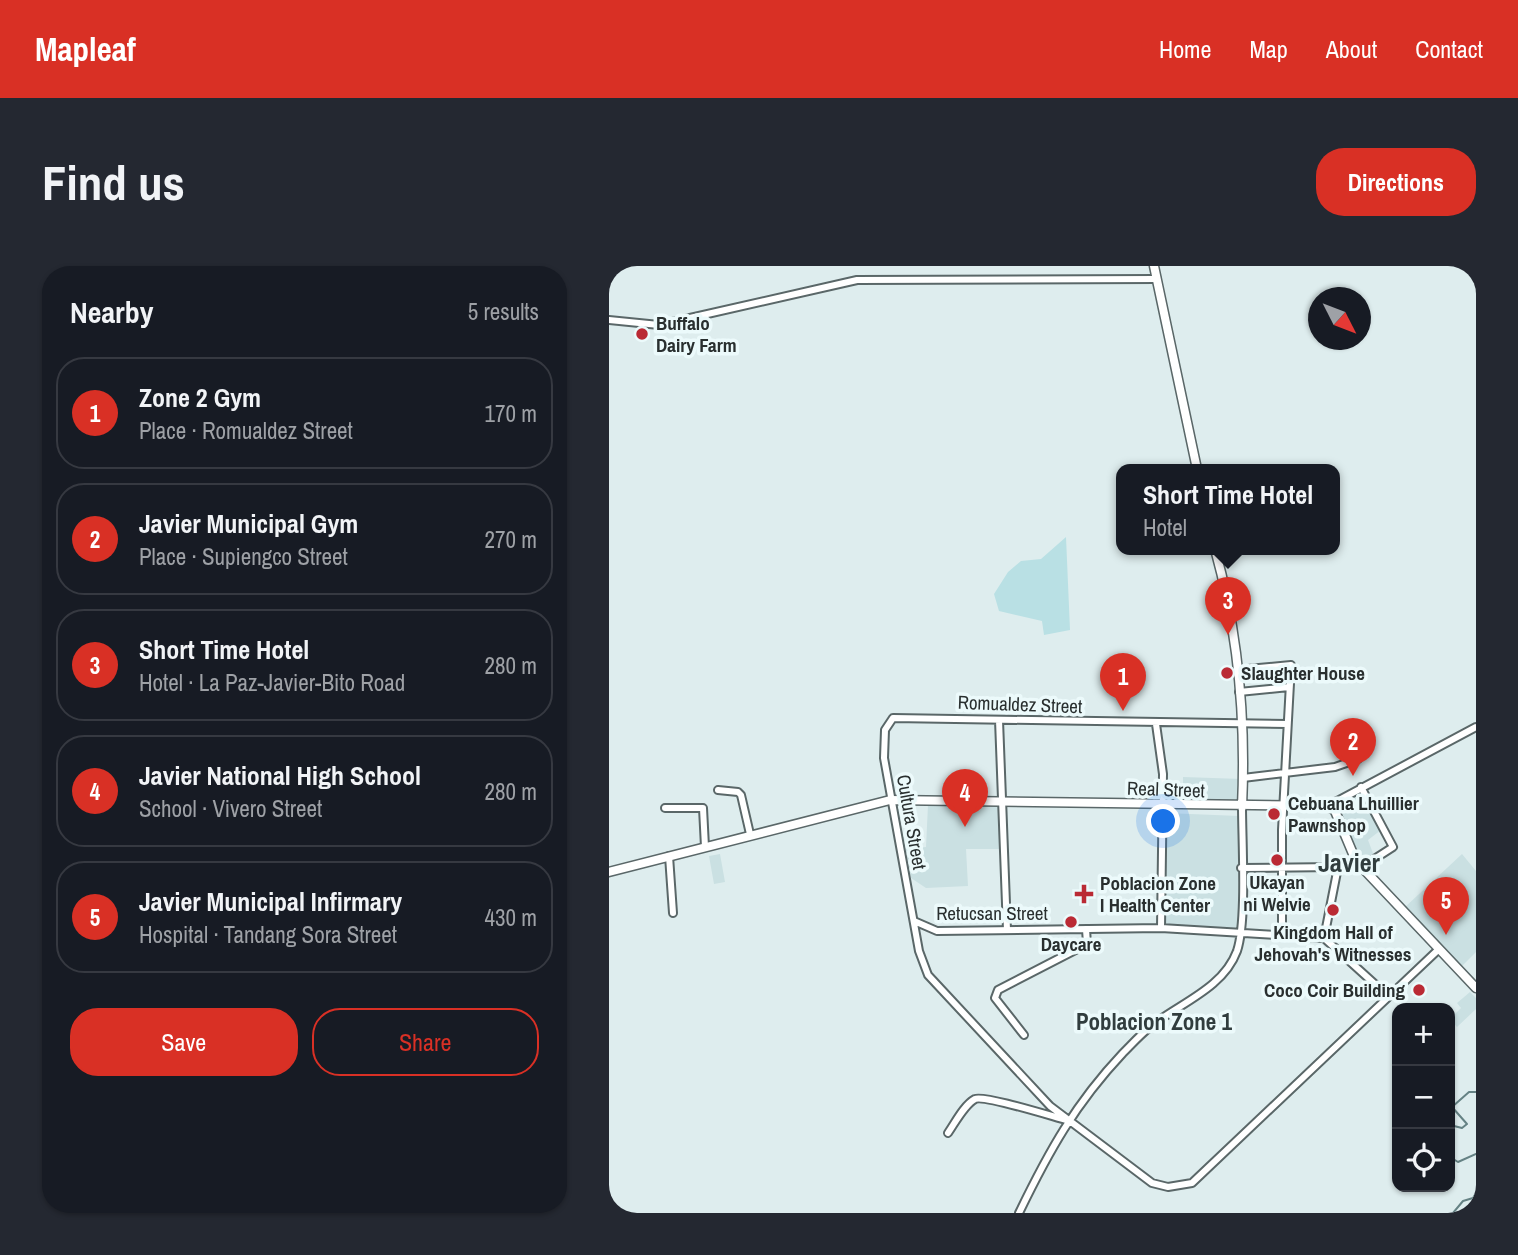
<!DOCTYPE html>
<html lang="en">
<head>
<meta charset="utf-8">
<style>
	:root { --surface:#171b24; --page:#242831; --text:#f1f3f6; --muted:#9ea1a6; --line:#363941; --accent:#d93025 }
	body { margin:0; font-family:"Archivo Narrow",sans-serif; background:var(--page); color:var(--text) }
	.controls { position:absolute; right:21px; bottom:21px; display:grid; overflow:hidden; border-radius:14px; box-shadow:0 2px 5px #0004 }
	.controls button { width:63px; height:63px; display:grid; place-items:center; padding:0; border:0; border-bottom:2px solid var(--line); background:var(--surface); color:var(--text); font:35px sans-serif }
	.compass { position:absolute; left:699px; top:21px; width:63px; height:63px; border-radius:50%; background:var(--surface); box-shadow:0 2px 5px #0004; rotate:132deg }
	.you { position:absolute; left:555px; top:556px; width:24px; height:24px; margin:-18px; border:5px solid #fff; border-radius:50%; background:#1a73e8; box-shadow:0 0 0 10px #1a73e833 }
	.badge { display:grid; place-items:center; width:46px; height:46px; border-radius:50%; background:var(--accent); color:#fff; font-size:23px; font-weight:700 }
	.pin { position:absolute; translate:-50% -58px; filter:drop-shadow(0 2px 4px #0008) }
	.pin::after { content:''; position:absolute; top:37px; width:24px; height:21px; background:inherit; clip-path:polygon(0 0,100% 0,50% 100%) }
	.popup { position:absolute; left:507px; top:198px; width:224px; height:91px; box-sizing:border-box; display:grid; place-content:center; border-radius:14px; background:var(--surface); filter:drop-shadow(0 2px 5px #0005); font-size:23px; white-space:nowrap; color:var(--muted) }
	.popup b { font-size:26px; color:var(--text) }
	.popup::after { content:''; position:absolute; left:50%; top:100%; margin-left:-14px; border:14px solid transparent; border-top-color:var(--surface) }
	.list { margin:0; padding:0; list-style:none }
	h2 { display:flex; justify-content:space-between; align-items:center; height:91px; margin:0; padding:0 28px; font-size:30px }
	h2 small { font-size:23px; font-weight:400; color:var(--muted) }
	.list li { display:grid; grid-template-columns:46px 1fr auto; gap:21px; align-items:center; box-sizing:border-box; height:112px; margin:0 14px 14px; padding:0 14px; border:2px solid var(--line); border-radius:28px }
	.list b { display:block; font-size:26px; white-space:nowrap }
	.list p { margin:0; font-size:23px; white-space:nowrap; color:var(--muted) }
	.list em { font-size:23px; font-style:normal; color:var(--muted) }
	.actions { display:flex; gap:14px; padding:21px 28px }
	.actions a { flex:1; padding:16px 0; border:2px solid var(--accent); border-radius:28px; text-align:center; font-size:24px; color:var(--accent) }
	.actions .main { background:var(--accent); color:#fff }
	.icon { flex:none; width:38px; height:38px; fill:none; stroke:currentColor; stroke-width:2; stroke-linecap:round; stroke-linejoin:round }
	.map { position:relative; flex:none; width:867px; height:947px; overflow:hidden; border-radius:28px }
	header { display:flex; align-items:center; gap:42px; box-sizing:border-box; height:98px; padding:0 35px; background:var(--accent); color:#fff }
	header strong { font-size:33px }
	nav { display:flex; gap:38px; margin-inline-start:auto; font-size:24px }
	.intro { display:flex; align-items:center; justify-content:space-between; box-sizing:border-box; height:168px; padding:0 42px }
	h1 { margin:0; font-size:49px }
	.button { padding:18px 32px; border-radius:28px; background:var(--accent); color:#fff; font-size:24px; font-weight:700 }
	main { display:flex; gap:42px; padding:0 42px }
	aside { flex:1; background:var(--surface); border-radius:28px; box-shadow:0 2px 5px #0004 }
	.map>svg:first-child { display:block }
	.built { fill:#cae0e2 }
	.green { fill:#b9e0e4 }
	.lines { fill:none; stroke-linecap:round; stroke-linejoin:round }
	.stream { stroke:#658284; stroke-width:2 }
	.minor-casing { stroke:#5a6768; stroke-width:10 }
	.major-casing { stroke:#5a6768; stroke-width:11 }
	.minor { stroke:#fff; stroke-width:6 }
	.major { stroke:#fff; stroke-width:8 }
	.poi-dot { fill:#ba2a34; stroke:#ecfafb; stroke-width:2.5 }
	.labels { text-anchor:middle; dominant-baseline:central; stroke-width:7; stroke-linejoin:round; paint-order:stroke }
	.poi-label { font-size:19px; font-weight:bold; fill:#292f2f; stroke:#ecfafb; text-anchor:start }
	.street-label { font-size:19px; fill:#292f2f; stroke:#ecfafb }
	.quarter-label { font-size:23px; font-weight:bold; fill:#313d3e; stroke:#ecfafb }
	.district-label { font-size:26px; font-weight:bold; fill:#313d3e; stroke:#ecfafb }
</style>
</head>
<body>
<header>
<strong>Mapleaf</strong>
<nav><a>Home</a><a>Map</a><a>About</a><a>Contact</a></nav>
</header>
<div class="intro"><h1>Find us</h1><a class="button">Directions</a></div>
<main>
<aside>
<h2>Nearby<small>5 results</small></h2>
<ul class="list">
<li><span class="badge">1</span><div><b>Zone 2 Gym</b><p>Place · Romualdez Street</p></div><em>170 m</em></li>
<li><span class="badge">2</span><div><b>Javier Municipal Gym</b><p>Place · Supiengco Street</p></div><em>270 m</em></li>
<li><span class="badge">3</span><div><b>Short Time Hotel</b><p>Hotel · La Paz-Javier-Bito Road</p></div><em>280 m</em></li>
<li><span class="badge">4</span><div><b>Javier National High School</b><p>School · Vivero Street</p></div><em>280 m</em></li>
<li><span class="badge">5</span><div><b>Javier Municipal Infirmary</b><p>Hospital · Tandang Sora Street</p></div><em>430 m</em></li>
</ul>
<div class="actions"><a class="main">Save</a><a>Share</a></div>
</aside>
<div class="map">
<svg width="867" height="947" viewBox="0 0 867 947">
	<rect width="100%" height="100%" fill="#deedee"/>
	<path class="built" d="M574 511 633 513 631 539 574 537Z
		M752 523 772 564 759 574 765 590 752 597 729 543 732 535Z
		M319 539 393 540V583H357L359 620 317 622 302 612 297 583 317 581Z
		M557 547 630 550 629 662 557 660Z
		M111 588 116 616 105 618 100 590Z
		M853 588 867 605V686L852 701 795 642Z
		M861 726 867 732V743L848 761 841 753V743L846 748 852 742 848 737Z"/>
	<path class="green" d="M457 271 461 364 435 369 433 355 390 345 385 328 399 306 412 295 432 293Z"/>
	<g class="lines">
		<path class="stream" d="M841 859 853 862 858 858 843 841 860 826H867
			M841 891 849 896 867 888
			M844 947 854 935 864 932 867 927"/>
		<defs>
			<path id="minor" d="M0 54 50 59 248 14 548 13
				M628 404 682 399 673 564V668
				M630 426 680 421
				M390 454 398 664
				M547 458 554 508 552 662
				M678 458 284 452 276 464 275 492 310 685 319 709 441 840 543 917 559 921 583 917 830 683
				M634 512 726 501 749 493
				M752 521 784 581 753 601
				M109 524 129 526 132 529 141 568
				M719 540 867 461
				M56 542H94L96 581
				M60 590 64 647
				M632 602 729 601 747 595
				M305 655 328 665 552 662 715 672
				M715 672 779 730
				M715 672 729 601
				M415 769 386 732 389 724 478 678 477 663
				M339 867C346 857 355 839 366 833 375 829 442 850 457 854
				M410 947C440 885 466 838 514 787 523 778 531 769 541 761 569 738 614 723 628 685 638 655 633 576 633 541"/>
			<path id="major" d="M545 0 588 203
				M606 283C629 366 637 455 633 541
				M0 606 281 534 719 540 726 545 747 595 867 722"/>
		</defs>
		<use href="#minor" class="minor-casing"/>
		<use href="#major" class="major-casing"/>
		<use href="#minor" class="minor"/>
		<use href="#major" class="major"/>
	</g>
	<g class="poi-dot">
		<circle cx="33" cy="68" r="7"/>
		<circle cx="618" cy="407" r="7"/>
		<circle cx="665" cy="548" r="7"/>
		<circle cx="668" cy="594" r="7"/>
		<path d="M471.5 617.5h7v7h7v7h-7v7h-7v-7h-7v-7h7z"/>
		<circle cx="724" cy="644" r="7"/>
		<circle cx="462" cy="656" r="7"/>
		<circle cx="810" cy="724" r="7"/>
	</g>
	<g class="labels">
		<g class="poi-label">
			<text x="47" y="57">Buffalo<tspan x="47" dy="22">Dairy Farm</tspan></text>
			<text x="632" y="407">Slaughter House</text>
			<text x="679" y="537">Cebuana Lhuillier<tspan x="679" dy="22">Pawnshop</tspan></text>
			<text x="668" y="616" text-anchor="middle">Ukayan<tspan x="668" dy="22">ni Welvie</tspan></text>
			<text x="491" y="617">Poblacion Zone<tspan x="491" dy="22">I Health Center</tspan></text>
			<text x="724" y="666" text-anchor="middle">Kingdom Hall of<tspan x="724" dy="22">Jehovah's Witnesses</tspan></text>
			<text x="462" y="678" text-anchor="middle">Daycare</text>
			<text x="796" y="724" text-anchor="end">Coco Coir Building</text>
		</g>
		<g class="street-label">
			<text transform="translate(411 438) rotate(2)">Romualdez Street</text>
			<text transform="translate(557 523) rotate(2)">Real Street</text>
			<text transform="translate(303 556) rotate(80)">Cultura Street</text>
			<text x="383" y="647">Retucsan Street</text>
		</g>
		<g class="quarter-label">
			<text x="545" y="755">Poblacion Zone 1</text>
		</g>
		<g class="district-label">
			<text x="740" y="596">Javier</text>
		</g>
	</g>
</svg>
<div class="controls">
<button>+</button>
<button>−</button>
<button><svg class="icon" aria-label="locate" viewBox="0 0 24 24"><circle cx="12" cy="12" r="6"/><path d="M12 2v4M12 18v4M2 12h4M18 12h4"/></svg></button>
</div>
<svg class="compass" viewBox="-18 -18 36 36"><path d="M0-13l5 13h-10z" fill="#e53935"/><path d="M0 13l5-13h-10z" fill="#9ea1a6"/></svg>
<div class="you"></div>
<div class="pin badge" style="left:514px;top:445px">1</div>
<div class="pin badge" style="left:744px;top:510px">2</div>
<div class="pin badge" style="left:619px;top:369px">3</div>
<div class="popup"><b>Short Time Hotel</b>Hotel</div>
<div class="pin badge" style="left:356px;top:561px">4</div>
<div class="pin badge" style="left:837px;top:669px">5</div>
</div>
</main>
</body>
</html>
